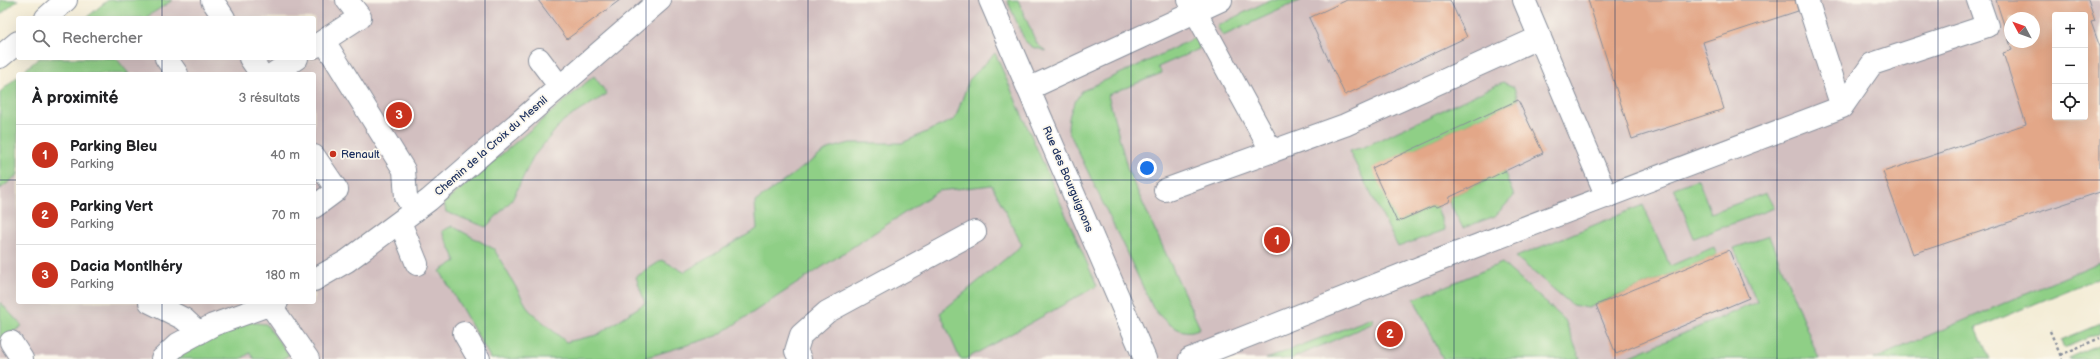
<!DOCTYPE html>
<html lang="fr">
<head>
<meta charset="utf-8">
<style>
	:root { --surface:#fff; --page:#f2f2f2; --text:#202124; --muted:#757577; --line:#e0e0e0; --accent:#c8321e }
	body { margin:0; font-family:"Balsamiq Sans",sans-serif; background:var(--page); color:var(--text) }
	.controls { position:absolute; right:12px; top:12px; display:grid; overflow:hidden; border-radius:4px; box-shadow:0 4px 16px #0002 }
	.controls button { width:36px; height:36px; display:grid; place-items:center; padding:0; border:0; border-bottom:1px solid var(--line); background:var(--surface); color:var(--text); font:20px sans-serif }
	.compass { position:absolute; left:2004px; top:12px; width:36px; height:36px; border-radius:50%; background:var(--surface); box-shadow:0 4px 16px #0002; rotate:311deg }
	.you { position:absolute; left:1147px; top:168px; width:14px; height:14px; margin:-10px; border:3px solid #fff; border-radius:50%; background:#1a73e8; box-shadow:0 0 0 6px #1a73e833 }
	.badge { display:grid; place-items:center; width:26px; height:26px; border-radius:50%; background:var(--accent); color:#fff; font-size:13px; font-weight:700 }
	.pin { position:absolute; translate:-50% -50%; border:2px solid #fff; box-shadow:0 1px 4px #0006 }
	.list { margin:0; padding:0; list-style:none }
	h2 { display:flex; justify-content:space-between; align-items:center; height:52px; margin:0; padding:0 16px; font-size:17px }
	h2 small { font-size:13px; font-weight:400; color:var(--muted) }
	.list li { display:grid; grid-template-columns:26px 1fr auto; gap:12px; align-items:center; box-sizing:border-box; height:60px; padding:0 16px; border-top:1px solid var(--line) }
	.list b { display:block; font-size:15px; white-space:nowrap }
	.list p { margin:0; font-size:13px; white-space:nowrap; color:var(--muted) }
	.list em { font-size:13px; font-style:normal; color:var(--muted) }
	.icon { flex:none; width:22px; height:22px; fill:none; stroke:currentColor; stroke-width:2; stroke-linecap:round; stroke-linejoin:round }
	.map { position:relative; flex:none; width:2100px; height:359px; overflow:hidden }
	.search { position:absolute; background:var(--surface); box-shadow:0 4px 16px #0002; left:16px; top:16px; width:300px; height:44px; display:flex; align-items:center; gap:10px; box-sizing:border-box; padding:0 14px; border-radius:4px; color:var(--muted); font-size:15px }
	.panel { position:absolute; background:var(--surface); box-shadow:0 4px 16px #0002; left:16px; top:72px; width:300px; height:232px; border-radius:4px }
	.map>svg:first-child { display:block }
	.industrial { fill:#d2bfc0; fill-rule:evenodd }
	.green { fill:#8fcf86; stroke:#557f72 }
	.building { fill:#e3a788; fill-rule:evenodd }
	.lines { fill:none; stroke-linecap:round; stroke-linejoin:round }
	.minor-casing { stroke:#888e9a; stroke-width:24 }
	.major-casing { stroke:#888e9a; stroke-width:24 }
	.path { stroke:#888e9a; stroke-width:2.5; stroke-dasharray:3 3; stroke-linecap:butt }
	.minor { stroke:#fff; stroke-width:22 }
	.major { stroke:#fff; stroke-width:22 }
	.grid { fill:none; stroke:#1b2f5e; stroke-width:1; stroke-opacity:0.55 }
	.poi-dot { fill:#c8321e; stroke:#fbf7ec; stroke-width:1.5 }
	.labels { text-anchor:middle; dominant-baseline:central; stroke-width:3.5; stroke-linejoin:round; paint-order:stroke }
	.street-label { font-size:11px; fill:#1b2f5e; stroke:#fbf7ec }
	.poi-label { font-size:11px; fill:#1b2f5e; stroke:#fbf7ec; text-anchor:start }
</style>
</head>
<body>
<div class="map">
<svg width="2100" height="359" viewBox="0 0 2100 359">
	<rect width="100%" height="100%" fill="#fbf7ec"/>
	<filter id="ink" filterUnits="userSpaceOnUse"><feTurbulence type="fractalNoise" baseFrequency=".025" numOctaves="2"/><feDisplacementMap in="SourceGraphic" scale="8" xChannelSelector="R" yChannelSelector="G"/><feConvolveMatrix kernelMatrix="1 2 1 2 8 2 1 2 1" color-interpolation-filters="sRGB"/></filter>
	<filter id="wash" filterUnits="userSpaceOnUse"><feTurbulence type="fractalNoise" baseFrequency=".012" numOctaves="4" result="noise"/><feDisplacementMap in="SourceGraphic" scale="16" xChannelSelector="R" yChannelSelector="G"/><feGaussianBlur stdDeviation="0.9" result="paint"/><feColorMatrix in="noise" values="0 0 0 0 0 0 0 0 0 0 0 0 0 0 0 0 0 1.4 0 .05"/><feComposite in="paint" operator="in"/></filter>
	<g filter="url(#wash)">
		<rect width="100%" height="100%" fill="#f4edd7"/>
		<path class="industrial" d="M173 0H2100V262L1874 359H0V188L18 175V302H314V74H129L116 58H314V18H145ZM2055 15H2085V117H2055ZM2010 18H2034V42H2010Z"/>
		<path class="green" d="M0 0H18L0 15Z
			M108 0H173L145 18H86Z
			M1007 0H1018L1035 40 1038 45 1046 51 1032 47 1025 41Z
			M1270 0H1301L1223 36 1217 26Z
			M1198 36 1199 49 1158 67 1162 73 1108 95 1128 171 1200 328C1182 339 1164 321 1153 308L1068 130C1068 114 1073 103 1082 91L1152 59Z
			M995 53 1097 286 966 359H960L940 313 1022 245 992 185 938 191 717 336 641 359H491L440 271 456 261 442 231 452 226 494 249 529 310 566 342 597 335 645 303 636 277 662 260 684 272 757 229 755 202 828 149 850 143H902L955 119 969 80Z
			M39 58H116L129 74H20Z
			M18 76V175L0 189V92Z
			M594 76 607 94 563 121 533 157 512 200 486 227 446 212 444 203Z
			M1503 82 1514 87 1518 100 1373 168 1397 222 1433 206 1437 207 1445 230 1398 247 1349 151 1364 147Z
			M1504 171 1514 196 1495 216 1463 228 1449 202 1450 197Z
			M1698 179 1711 213 1766 193 1774 208 1694 238 1674 188Z
			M1643 205 1670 266 1714 247 1717 255 1588 308 1572 305 1516 257Z
			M1769 236 1819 359H1624L1757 302 1734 248Z
			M2100 262V277L1976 328 1990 359H1874Z
			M1502 263 1565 320 1580 359H1443L1414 299Z
			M0 302 22 326 0 341Z
			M1372 318 1373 323 1291 359H1266Z
			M247 322 266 324 289 355 282 359H254L250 353 241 359H174L228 329Z
			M2100 324V333L2064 348 2061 340Z
			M2100 344V359H2068V358Z"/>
		<g id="blocks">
			<path class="building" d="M538 0H620L567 39Z
				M1347 0H1450L1467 37 1345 95 1309 18Z
				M1588 0H1795L1798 11 1703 42 1724 109 1632 139Z
				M1996 0H2088L2095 21 2091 22 2100 47V192L1913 254 1883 172 2026 124 2003 53 2012 50ZM2055 15H2085V117H2055ZM2010 18H2034V42H2010Z
				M1518 100 1543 153 1450 197 1449 202 1437 207 1433 206 1397 222 1372 168Z
				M1729 250 1749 298 1616 354 1596 305Z"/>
		</g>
	</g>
	<g filter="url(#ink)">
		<use href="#blocks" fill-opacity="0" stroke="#888e9a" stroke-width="1"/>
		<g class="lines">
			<defs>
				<path id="minor" d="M212 0 224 18
					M990 0 1145 359
					M1189 0 1272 152
					M1524 0 1607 197
					M324 41 404 170 406 197 415 211
					M314 47 360 17 347 0
					M166 58 177 74
					M250 58 261 74
					M539 59 560 87
					M273 74 297 58
					M1028 89 1221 0
					M1842 107 1872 64 1987 26 1978 0
					M314 156 337 190 314 207
					M1165 190 1345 125 1540 37
					M400 222 417 264
					M314 280 347 261 429 200 660 0
					M150 302 184 319 199 333
					M271 306 308 359
					M464 333 479 359
					M11 342 22 359
					M162 359 178 344 213 325 277 302
					M800 359 796 351 801 335 827 312 975 232
					M1190 359 1434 262 1842 107 1807 0"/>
				<path id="major" d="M46 18 66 0
					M0 57 18 42"/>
			</defs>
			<use href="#minor" class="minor-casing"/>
			<use href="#major" class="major-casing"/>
			<path class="path" d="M2050 331 2062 359
				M2060 355 2100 338"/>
			<use href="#minor" class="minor"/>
			<use href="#major" class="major"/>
		</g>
	</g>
	<path class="grid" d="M162 0V18M323 0V359M485 0V359M646 0V359M808 0V359M969 0V359M1131 0V359M1292 0V359M1454 0V359M1615 0V359M1777 0V359M1938 0V359M162 58V74M0 180H18M314 180H2100M162 302V359"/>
	<circle class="poi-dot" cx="333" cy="154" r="4"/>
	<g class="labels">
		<g class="street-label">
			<text transform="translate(491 146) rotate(-41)">Chemin de la Croix du Mesnil</text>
			<text transform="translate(1068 179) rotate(67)">Rue des Bourguignons</text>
		</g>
		<g class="poi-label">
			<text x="341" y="154">Renault</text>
		</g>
	</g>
</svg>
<div class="controls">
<button>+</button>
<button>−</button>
<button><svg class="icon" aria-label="locate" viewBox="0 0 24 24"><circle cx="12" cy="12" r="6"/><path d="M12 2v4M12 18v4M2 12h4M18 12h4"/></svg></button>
</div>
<svg class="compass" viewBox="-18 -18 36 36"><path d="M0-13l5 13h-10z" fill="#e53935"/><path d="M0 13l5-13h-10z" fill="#757577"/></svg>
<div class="you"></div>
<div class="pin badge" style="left:1277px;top:240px">1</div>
<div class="pin badge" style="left:1390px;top:334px">2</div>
<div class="pin badge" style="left:399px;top:115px">3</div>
<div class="search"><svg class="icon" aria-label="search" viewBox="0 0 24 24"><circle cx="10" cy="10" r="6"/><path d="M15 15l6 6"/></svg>Rechercher</div>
<section class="panel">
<h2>À proximité<small>3 résultats</small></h2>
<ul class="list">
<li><span class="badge">1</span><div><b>Parking Bleu</b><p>Parking</p></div><em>40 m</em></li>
<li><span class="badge">2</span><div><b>Parking Vert</b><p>Parking</p></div><em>70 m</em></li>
<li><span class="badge">3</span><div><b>Dacia Montlhéry</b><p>Parking</p></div><em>180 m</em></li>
</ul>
</section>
</div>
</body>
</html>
